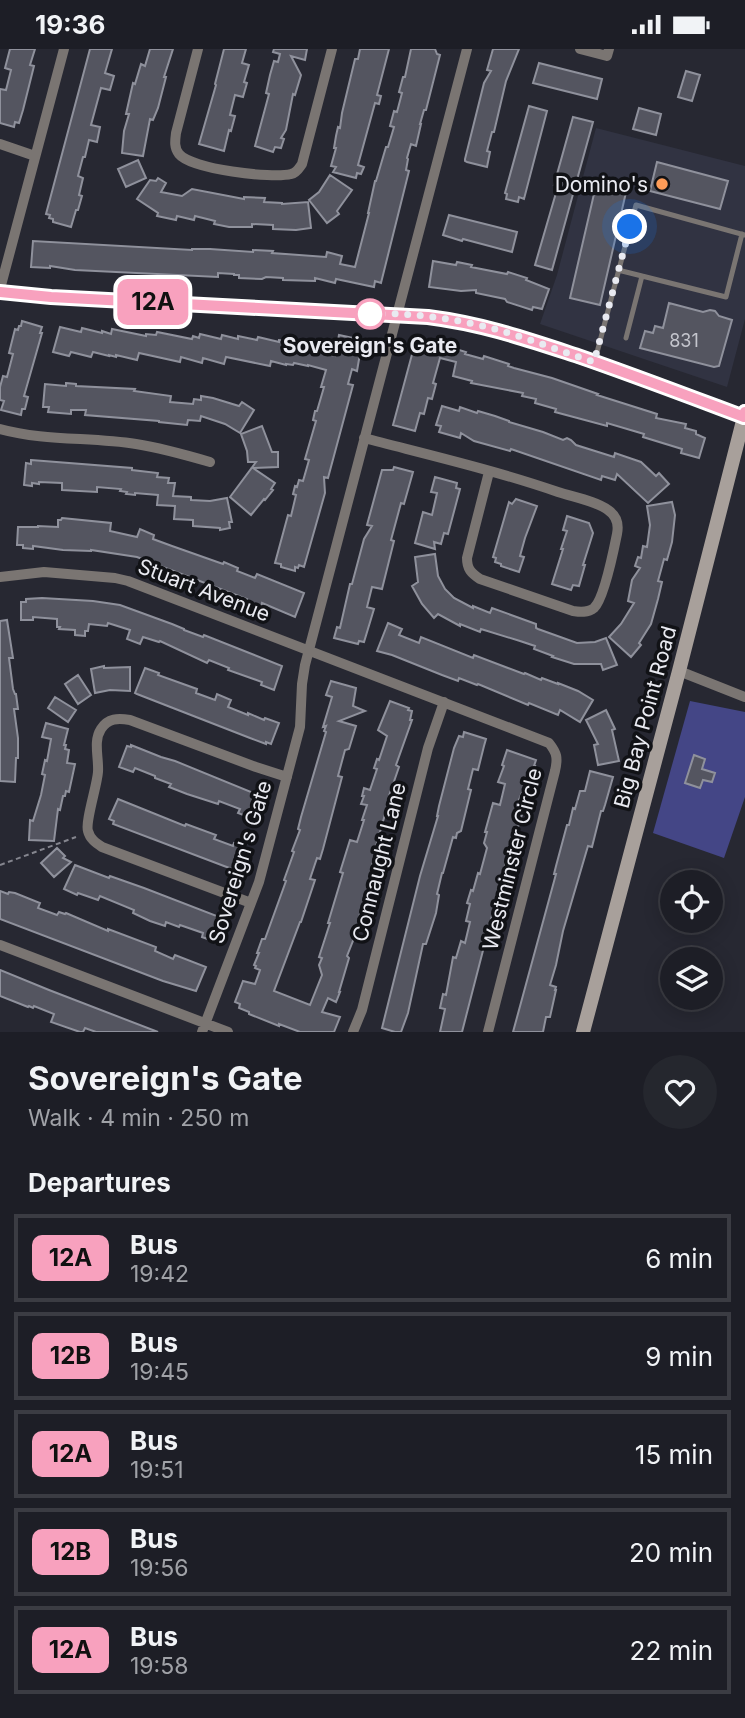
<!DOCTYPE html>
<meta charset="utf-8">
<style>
:root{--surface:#1d1e26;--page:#25272e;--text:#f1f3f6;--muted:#a0a2a7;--line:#3b3c43}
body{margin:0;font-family:Inter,sans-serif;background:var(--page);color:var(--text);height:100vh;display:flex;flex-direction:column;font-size:26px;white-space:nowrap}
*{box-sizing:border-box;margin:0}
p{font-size:23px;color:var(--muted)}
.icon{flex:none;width:38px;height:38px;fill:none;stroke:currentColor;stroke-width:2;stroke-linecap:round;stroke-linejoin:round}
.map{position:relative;height:983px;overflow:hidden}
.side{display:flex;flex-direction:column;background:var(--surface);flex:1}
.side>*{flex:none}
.badge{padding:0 14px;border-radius:10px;font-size:24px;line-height:46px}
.buttons{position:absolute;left:660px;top:821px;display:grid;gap:14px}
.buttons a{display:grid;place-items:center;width:63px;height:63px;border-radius:50%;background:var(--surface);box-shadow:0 4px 18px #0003,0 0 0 2px var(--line);font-size:35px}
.you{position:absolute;width:35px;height:35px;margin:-18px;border:5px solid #fff;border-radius:50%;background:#1a73e8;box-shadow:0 0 0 10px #1a73e833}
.map>.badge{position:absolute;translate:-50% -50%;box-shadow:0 0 0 4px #fff}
h2{padding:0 28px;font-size:26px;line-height:63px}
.round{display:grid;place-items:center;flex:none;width:74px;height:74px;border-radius:37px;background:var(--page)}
.headline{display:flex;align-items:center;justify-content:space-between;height:119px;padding:0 28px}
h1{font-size:33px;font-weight:700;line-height:52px}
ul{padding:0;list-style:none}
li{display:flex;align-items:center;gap:21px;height:88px;margin:0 14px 10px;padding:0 14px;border:4px solid var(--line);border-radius:0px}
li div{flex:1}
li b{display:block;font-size:26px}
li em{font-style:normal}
li .badge{min-width:77px;font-weight:700;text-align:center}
.status{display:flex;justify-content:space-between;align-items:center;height:49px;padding:0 35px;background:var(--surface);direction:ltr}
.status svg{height:19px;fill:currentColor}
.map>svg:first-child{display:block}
.built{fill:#313342}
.green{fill:#444686}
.building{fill:#545560;stroke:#8f919c;stroke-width:2}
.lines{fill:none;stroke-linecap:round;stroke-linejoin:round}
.path{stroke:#84858e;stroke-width:2;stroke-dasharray:5 3.5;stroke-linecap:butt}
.lane{stroke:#7a7572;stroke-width:5}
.street{stroke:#7a7572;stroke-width:10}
.secondary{stroke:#a8a09b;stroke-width:14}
.primary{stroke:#cbc1bb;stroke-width:16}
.line-casing{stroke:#fff;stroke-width:16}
.line{stroke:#f8a1be;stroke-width:10}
.walk{stroke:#e9eaf1;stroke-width:7;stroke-dasharray:0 12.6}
.poi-dot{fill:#fe9c58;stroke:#111216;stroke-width:2.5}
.stop-dot{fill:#fff;stroke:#f8a1be;stroke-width:3.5}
.labels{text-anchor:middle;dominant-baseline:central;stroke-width:7;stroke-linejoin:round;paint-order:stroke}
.number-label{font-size:18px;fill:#c4c5cd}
.poi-label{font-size:21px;fill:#e9eaf1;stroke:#111216;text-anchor:end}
.stop-label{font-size:21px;font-weight:bold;fill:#e9eaf1;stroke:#111216}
.street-label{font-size:21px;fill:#e9eaf1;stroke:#111216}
</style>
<div class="status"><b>19:36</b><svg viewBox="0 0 49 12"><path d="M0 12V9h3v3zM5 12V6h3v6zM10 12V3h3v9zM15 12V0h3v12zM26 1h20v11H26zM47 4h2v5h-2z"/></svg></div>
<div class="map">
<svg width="745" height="983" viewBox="0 0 745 983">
<rect width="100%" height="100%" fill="#272832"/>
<path class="built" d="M596 79 745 117V270L727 338 540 275 557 226Z"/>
<path class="green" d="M690 652 745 663V748L724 809 653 784Z"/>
<path class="building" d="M10 0H35L30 16 34 17 23 61 19 74 15 73 14 78 0 74V40L6 41 11 21 5 19Z
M90 0H112L105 24 114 27 110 41 101 39 91 76 100 78 97 93 89 91 85 108H83L78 127 83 129 79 146 82 147 78 161H76L71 178 53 173V170L49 169 50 166 46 165Z
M150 0H173L164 28H166L158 59 153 71 150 70 143 107 122 104 124 82 129 65H126L133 34 135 35 141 15 145 17Z
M224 0H246L242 14 249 16 244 33 247 34 243 48 235 46 230 66 235 67 231 82 229 81 224 102 199 95 216 36 215 35Z
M274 0H307L305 11 291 7 301 26 295 46 293 45 286 81 281 89 284 90 281 99 275 98 273 103 255 97 269 45 266 44 270 26 274 12 278 13 280 5 273 3Z
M360 0H389L377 46 381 47 379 55 375 54 358 116 364 118 361 125 357 124 356 129 333 123 336 118 331 117 336 99H334L336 87 338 78 340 79 342 64 355 10H358Z
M411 0H435L437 5 440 6 426 61H424L420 75H421L416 97 411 95 407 109 408 110 406 121 409 122 381 234 375 232 374 238 336 230 335 234 315 229V232L283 231V229L266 228 262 230 239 229V226H234V225L218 224V228L75 221 50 217V219L31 218 33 192 192 201V200H210L253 203V201L273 202 272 204 326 208 327 203 342 207 340 215 355 218 369 164H368L375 132H376L386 98H388L394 78 390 77 394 62 397 63 402 44 399 43 403 28H405Z
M493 0H519L506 32 494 83H492L487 102 490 103 487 118 467 113 465 112V110L484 34 491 22 487 21Z
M539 14 602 30 597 50 533 34Z
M686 22 700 26 692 52 678 48Z
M529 57 547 62 524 150 519 148 518 153 506 150 507 145 505 144Z
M639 59 661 65 656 86 633 80Z
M573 68 593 73 552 221 535 216 558 137 554 136Z
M138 111 146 129 126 138 118 120Z
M657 113 728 132 720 160 650 142Z
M330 126 352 141 337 162 339 165 327 174 309 151 319 143Z
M158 129 166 134 161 143 182 147 192 140 244 150V148L265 149 264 153 282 154V155L308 153 311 179 296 181 273 180V176L252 175V178H229L214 175 215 172 195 167 194 171 177 167 176 171 157 167 158 164 137 150 150 131 156 132Z
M597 132 627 139 600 256 570 249Z
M449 166 517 183 512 203 463 190 462 192 443 186Z
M433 212 456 216 457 213 472 216 471 218 507 225 508 223 527 229 526 231 549 240 542 260 533 258 532 261 507 253 505 250 476 244V241L461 242 429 238Z
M669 254 703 263 710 261 715 262 719 267 732 271 719 317 714 318 640 299 645 282 653 284 655 277 663 279Z
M22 272 42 278 40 284H42L24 347 28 348 25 360H22L21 366 1 361 4 352 0 351V338L3 327 7 328 13 305 9 304 15 280 18 281 19 277H21Z
M60 278 81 283 82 279 102 284V282L111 285 112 280 146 287V285L156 286 157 283 192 290 193 287 199 289 200 285 221 290 222 286 238 290V287L257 291 258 288 279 293V291L289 292V290L320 297 319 302 335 307 339 286 358 290V292L362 293 357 322 352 320 348 335 353 336 328 429 324 428 325 444 304 518 299 516 298 519 295 518V522L281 518V515L275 514 288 466 291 467 296 446 293 445 295 437 297 438 299 431 303 432 309 411 305 410 316 372 313 371 315 362H317L324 338H321L326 321 308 316V317L294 314 293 316 286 315V316L271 312 270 317 226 308 224 315 203 309 202 314 181 308 180 313 139 304 137 311 116 306V308L109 306V307L93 303 91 308 71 303 69 307 53 303Z
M421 290 441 295 440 301 455 305 456 300 466 303 465 305 483 310 484 307 509 315 508 317 514 319 552 329 598 345 597 346 657 365 656 369 686 375 685 379 696 382V385L705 389 699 409 681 404 682 400 643 388 644 385 607 374V377L555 363 556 360 535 354 536 350 522 347 523 344 471 334 472 332 453 327 456 313 440 309 433 334 436 335 432 350 428 349 424 365 420 364 415 382 393 376 414 298 417 299Z
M66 334 76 335V337L135 340 134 342 171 347 170 353 193 355 194 350 201 351V347L213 349 239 357 242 353 254 361 240 384 225 375 201 367 200 372 188 371 187 376 159 373V372L85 366 86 361H71V365L48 363 49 358H43L45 335 66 337Z
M442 357 459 362 460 358 477 364 478 362 495 367 509 372V373L543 383 563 391 567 389 571 391 576 396 614 408 615 404 641 413 656 427 659 424 669 435 648 454 617 425 615 431 602 427 601 431 511 400 510 402 474 392 461 384 460 389 439 383 441 377 436 376Z
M262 377 272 403H278V418L253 419 275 434 271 440 273 441 265 451 264 450 251 466 230 448 256 413H248L247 402 241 385Z
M31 411 132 419V421L158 424 157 428 169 429 168 434H175L173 447 191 448V451L210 452 227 449 232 473H229L230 479 220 481V479L193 477V471L174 470 175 457 157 456 158 446 135 444V446L126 445 127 443 120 442 121 440 97 438V443L62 441V434L39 433V435L32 434V437L24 436 26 414 31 415Z
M394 418 413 423 404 455 401 454 391 491 394 492 382 540 372 538 367 558 374 560 364 593 359 592 358 595 334 589 337 578 340 579 350 535H352L364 490 372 477 367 476 382 421H393Z
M435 428 457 434 456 439 460 440 448 485 444 484 441 495 434 493 435 500 415 494 423 463 432 466 437 444 431 443Z
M516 450 537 457 525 489 520 507 524 508 519 523 501 517V515L495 513 496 509 493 508 509 453 512 455Z
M672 453 675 466 672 493 667 511 664 510 658 532 662 533 658 550 651 575 639 594 641 596 631 608 609 588 621 575 634 554 628 552 632 531 640 519 635 517 638 508 641 509 643 497 647 498 650 476 647 457Z
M567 467 589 474 593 484 583 516H585L579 537 573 536 571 541 552 535 563 500H561L567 482 563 481Z
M62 469 111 474 110 482 137 488 140 480 154 486 153 490 172 497 223 515 224 513 238 519 237 522 255 529 257 525 304 544 295 568 262 554 261 559 246 553 247 550 137 508 91 501V502L63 501 33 497V500L23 499V496H17L18 478H38V477L58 478V471H61Z
M435 505 438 527 445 540 454 549 473 559V557L490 564 492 559 536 575V579L538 580 577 594 595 593 606 589 617 616 603 621 601 615H574L552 608 553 607 534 600 535 597 520 592 481 580 480 583 460 575V577L438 565 434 569 422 555 412 537 418 533 415 508Z
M42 549 93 552 120 556 172 575 184 580V581L203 588 204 586 282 617 274 641 261 636 262 633 228 621 229 619 209 611 207 614 160 592 159 593 143 588 140 595 127 590 130 581 108 574 107 577 89 575 88 582H85V587L75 586V581L59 580 60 578H57V570L33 568V571H21V553H26V550Z
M7 571 13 609H9L13 640 15 645H16L18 660H14L18 689V709H16L15 733 0 732V572Z
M388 574 402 580 399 586 419 594 421 588 473 609 474 606 508 619 524 625 525 624 541 631 542 629 558 635V634L578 642 593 651 580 673 560 661 558 666 529 654 528 656 478 635 477 636 459 629 458 632 442 626 392 606 377 602Z
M104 617V619L130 618V642L110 641 95 644 91 620Z
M145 619 159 624 158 626 197 640 196 644 215 651 217 645 231 651 228 658 248 666V664L264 671 265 669 279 674 271 695 266 693V695L250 689 137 645 135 644Z
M78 626 91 646 78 655 65 635Z
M331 632 356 639 353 657 365 662 339 672 356 677 349 700 345 701 338 727 342 728 323 800 320 810 317 809 310 830 315 831 301 873H300L274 942 310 956 322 926 319 916 322 909 319 908 330 874H328L343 824 340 823 350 791 357 793 364 771H362L367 756 361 755 364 747H362L364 739 370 741 377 720 374 719 377 710 379 711 387 687 378 681 390 652 409 659 408 661 412 662 410 671H412L396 716 399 718 389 747 393 749 389 763 386 762 374 804H376L372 816 374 817 359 868 362 869 347 907 349 909 339 943H340L336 953 328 949 322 963 340 968 334 983H300L279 975V977L249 965V963L239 959 240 955 235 953 243 932 255 935 260 921 255 919 256 917 254 916 259 904H257L262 890H265L286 832 284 831 294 803 292 802 300 781 298 780 301 768 326 683 324 682 326 677 323 678 332 648 326 646Z
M55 648 76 661 68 673 48 659Z
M606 661 615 680 612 681 619 712 598 716 594 696 598 695 586 671Z
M46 674 68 680 64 696H66L65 700 69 701 67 714 75 715 69 743 66 742 65 747H63L60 761 58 760 54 792 29 791 30 771 33 772 41 746 45 726 42 725 45 711 47 712 51 690 42 688Z
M464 683 486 690 484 697 478 721 473 720 468 740 471 741 461 782 457 784 456 789 453 788 443 824H442L437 845 439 846 436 864 426 895H423L408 964 401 983H395L382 979 420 827 438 767H437L439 757 454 699 459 687 463 688Z
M131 696 161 708 175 712 256 745 255 746 260 748 251 769 238 764 240 760 219 752 218 755 187 745 169 738 171 735 155 729V727L135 719 133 723 119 718 127 697 131 698Z
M507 701 536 711 534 717H535L532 726 530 725 526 737 525 736 519 751 522 752 520 761 523 762 519 776 513 785 462 983H440L445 960 440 959 443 945 446 946 453 908 456 909 461 892 465 894 470 873 466 872 470 855 467 854 471 841 473 842 478 824 480 825 487 799 484 794 487 783H485L493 754 500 756 505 735 498 733 504 717 502 716Z
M694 706 705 710 702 720 715 724 712 733 703 731 700 739 685 734Z
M590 722 613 728 605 756 603 762H601L592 798 588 797 563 882 556 916 550 936 556 938 555 941H556L550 968H546L543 983H513L556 825H554L556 817 567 776H569L573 759 575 760 580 742H585Z
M118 750 185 777 186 775 216 786 214 790 233 797 234 794 249 800 241 821 236 819 235 821 224 817 113 775 114 772 109 770Z
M57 799 65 807 63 809 71 813 54 828 41 814Z
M75 816 109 829 110 827 144 839 222 869 221 873 223 874 216 893 202 888 203 884 180 876 179 878 166 873 165 877 150 872 133 864 134 861 100 847 98 851 78 844 77 846 64 840Z
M0 842 8 845 9 843 15 844 40 854 38 859 57 866 59 863 65 865 66 864 108 882V880L156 898 155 902 173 910 175 906 206 918 196 942 163 932 0 870Z
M0 921 49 941 158 983H96L85 979 83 983H80L51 973 54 965 34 957 33 959 29 957 28 958 0 947Z"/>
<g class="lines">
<path class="path" d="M0 816 76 788"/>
<path class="lane" d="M618 221 726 248 742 185
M626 289 642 227
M595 311 636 156 745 186"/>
<path class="street" d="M198 0 176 84C175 92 174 99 179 105 191 120 272 130 291 125 297 124 299 119 302 115L332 0
M580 0 607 7 609 0
M0 95 35 107
M0 240 64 0
M0 380C44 392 91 388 136 395 161 399 186 406 210 413
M364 389C429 406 494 421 558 443 573 448 596 452 608 461 617 467 619 475 617 485 614 500 604 550 594 559 588 564 580 563 573 562L480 530C471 524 467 520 467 509L489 423
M0 528 44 523 115 529 128 532 549 694C557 704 558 709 555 722L488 983
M679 622 745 648
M251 854 102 798C96 794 90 790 88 782 85 773 97 737 98 723 99 709 93 692 101 680 108 669 118 669 130 671L256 718 287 728
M0 896 228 983
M202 983 259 833 300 678 302 635 305 616 467 0
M353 983 362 961 428 699 444 653"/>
<path class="secondary" d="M0 243 51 248 428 268C482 275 526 290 577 307 633 326 688 347 744 368L679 622 583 983"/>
<path class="primary" d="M744 368 745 363"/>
</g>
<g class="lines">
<defs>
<path id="line" d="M0 243 51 248 428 268C483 275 526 290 578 307 633 326 688 347 744 368L745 363"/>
</defs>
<use href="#line" class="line-casing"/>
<use href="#line" class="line"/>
<path class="walk" d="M370 265C411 263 460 270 502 282 533 291 563 303 594 313L630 178"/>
</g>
<circle class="poi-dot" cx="662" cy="135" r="7"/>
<circle class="stop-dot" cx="370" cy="265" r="14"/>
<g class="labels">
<g class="number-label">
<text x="684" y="291">831</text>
</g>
<g class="poi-label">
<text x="648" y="135">Domino's</text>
</g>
<g class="stop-label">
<text x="370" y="296">Sovereign's Gate</text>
</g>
<g class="street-label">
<text transform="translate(204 541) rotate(21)">Stuart Avenue</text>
<text transform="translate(645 668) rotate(-75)">Big Bay Point Road</text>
<text transform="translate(512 810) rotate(-76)">Westminster Circle</text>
<text transform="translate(240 813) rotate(-73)">Sovereign's Gate</text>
<text transform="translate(379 813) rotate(-76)">Connaught Lane</text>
</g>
</g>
</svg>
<div class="buttons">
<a><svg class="icon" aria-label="locate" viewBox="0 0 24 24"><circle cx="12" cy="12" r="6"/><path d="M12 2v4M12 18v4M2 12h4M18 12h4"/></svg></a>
<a><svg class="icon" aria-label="layers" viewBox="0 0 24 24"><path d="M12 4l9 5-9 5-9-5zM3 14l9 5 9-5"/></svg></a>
</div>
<div class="you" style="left:630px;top:178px"></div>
<b class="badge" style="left:153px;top:253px;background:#f8a1be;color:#111">12A</b>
</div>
<section class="side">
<div class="headline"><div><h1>Sovereign's Gate</h1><p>Walk · 4 min · 250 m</p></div><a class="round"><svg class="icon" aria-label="heart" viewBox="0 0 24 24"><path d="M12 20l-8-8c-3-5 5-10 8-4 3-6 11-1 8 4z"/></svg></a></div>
<h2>Departures</h2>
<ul>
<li><span class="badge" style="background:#f8a1be;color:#111">12A</span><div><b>Bus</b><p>19:42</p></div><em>6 min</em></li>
<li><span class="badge" style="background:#f8a1be;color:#111">12B</span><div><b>Bus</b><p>19:45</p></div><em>9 min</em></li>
<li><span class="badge" style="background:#f8a1be;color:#111">12A</span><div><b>Bus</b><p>19:51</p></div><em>15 min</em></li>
<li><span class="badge" style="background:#f8a1be;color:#111">12B</span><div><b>Bus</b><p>19:56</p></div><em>20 min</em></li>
<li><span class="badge" style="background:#f8a1be;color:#111">12A</span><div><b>Bus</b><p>19:58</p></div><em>22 min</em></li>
</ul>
</section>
